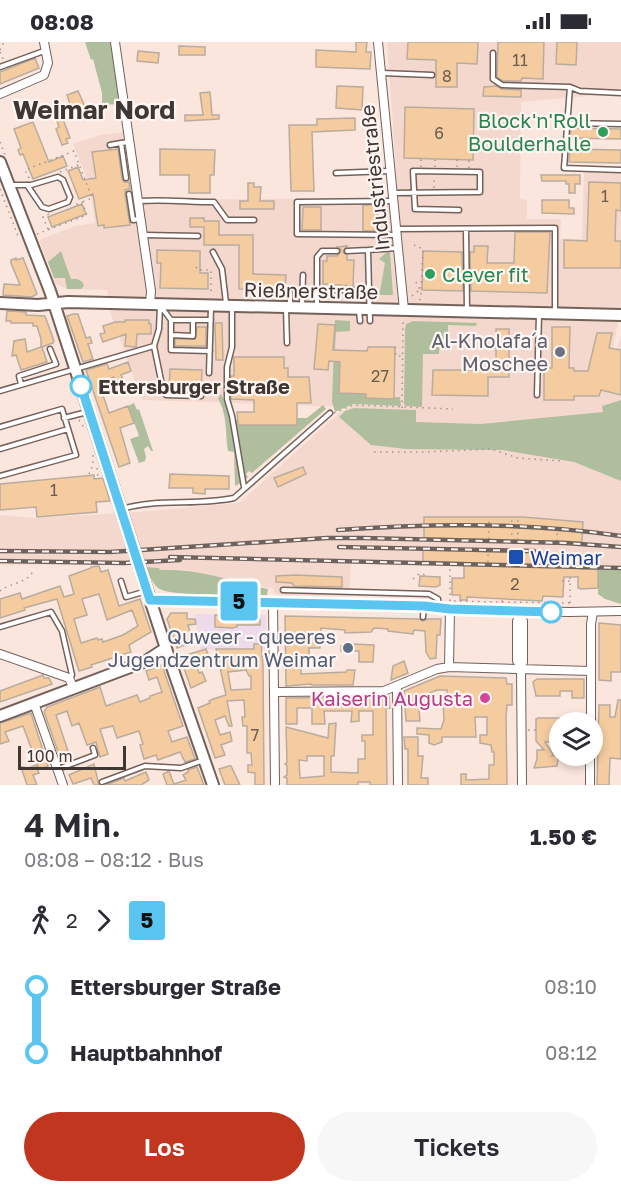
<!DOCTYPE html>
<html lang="de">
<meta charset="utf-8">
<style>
:root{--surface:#fff;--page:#f7f7f7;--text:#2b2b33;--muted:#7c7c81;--accent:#c1361e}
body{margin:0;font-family:"Golos Text",sans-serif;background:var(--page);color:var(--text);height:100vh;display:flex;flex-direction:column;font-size:22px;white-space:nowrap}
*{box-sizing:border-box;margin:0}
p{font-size:20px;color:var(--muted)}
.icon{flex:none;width:33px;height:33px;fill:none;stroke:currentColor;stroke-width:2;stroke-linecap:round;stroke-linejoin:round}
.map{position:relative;height:743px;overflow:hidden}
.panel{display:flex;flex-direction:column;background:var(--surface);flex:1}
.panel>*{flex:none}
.badge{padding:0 12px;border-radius:4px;font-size:21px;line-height:39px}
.tools{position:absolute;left:549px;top:670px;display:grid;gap:12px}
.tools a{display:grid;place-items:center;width:54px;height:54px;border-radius:50%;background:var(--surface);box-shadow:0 3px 9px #0003;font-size:30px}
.scale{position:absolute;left:18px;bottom:15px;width:108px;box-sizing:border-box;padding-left:6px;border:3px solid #3f3733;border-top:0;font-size:16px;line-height:21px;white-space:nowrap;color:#3f3733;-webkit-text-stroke:4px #fff6f3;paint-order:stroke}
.map>.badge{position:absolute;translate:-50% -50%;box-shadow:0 0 0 3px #fff}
.legs{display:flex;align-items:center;gap:9px;height:66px;padding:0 24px;font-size:20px}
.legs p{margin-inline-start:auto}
.head{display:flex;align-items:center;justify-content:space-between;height:102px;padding:0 24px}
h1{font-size:33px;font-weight:600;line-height:45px}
.action{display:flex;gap:12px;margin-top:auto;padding:12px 24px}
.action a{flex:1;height:69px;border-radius:36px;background:var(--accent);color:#fff;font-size:24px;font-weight:600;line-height:69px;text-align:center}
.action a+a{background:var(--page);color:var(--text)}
ul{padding:0 24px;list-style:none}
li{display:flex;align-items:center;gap:21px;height:66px;font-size:22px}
li i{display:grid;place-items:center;width:9px;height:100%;margin:0 8px;background:currentColor}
li i::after{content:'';width:15px;height:15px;margin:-8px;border:4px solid;border-radius:50%;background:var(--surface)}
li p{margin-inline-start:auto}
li:first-child i{background:linear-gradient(#0000 50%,currentColor 0)}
li:last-child i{background:linear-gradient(currentColor 50%,#0000 0)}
.status{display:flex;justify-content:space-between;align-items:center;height:42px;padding:0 30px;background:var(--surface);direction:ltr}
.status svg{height:16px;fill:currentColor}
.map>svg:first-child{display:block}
.built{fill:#f5d8cd}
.education{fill:#eddaeb}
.green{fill:#afbf9e}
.building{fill:#f4cca0;stroke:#b9ac9d;stroke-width:1.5;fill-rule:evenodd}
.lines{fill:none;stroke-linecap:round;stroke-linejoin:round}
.lane-casing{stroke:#73615a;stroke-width:7}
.street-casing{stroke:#73615a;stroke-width:10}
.secondary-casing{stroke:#73615a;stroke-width:14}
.path{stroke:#a3948e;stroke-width:1.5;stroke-dasharray:1.5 4.5;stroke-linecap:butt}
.lane{stroke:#fff;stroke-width:4}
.street{stroke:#fff;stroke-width:8}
.secondary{stroke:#fff;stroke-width:10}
.rail-casing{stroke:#6e625d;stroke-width:4.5}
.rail{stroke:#fff6f3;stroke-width:2;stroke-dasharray:7;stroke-linecap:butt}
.path-bridge{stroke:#a3948e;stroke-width:1.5;stroke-dasharray:1.5 4.5;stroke-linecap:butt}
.line-1-casing{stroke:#fff;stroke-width:14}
.line-1{stroke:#5bc5f2;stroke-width:9}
.leisure-dot{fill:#2e9e5b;stroke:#fff6f3;stroke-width:2}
.worship-dot{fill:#6b7280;stroke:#fff6f3;stroke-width:2}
.stop-1-dot{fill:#fff;stroke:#5bc5f2;stroke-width:3}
.transit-dot{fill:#1a4fb4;stroke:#fff6f3;stroke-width:2}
.service-dot{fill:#5c6f8a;stroke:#fff6f3;stroke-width:2}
.hotel-dot{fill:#d1479c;stroke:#fff6f3;stroke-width:2}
.labels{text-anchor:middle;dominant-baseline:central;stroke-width:4.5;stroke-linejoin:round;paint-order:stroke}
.number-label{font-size:16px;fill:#6c5c4e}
.leisure-label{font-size:20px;fill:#27864d;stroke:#fff6f3;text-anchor:end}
.street-label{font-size:20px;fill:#3f3733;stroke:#fff6f3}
.worship-label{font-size:20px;fill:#5b616d;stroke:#fff6f3;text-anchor:end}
.stop-label{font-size:20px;font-weight:bold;fill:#3f3733;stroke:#fff6f3;text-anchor:start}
.transit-label{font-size:20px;fill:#164399;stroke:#fff6f3;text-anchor:start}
.service-label{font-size:20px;fill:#4e5e75;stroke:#fff6f3;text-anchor:end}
.hotel-label{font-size:20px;fill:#b23c85;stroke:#fff6f3;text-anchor:end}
.district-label{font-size:26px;font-weight:bold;fill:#3f3733;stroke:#fff6f3}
</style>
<div class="status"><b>08:08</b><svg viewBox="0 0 49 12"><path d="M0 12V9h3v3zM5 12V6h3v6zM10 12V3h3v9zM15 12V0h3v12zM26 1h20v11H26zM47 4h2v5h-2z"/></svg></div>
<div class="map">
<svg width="621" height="743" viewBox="0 0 621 743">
<rect width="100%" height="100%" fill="#fbe6de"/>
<path class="built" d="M387 0H621V51L521 60 520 157 527 158V177H561L560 197H582L584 130 621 131V265L604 352 621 293V528L351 522 349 554 280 553 274 551V547L192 529 169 527 159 528V526L146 525V522L0 523V473L35 476 138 470 239 461 340 370 351 365 142 358 111 273 107 248 67 247 56 242 39 198 75 184 95 181 90 144 73 102 100 93 124 90 135 158 398 156Z"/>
<path class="education" d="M195 572 266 573V607H200Z"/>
<path class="green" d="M85 0H111L121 62 102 63V51L93 17 91 18Z
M61 209 71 237C78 237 82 237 84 244L81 247H67L65 236H54L48 220Z
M387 210H390L393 253H373L374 249H380L385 221 379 217Z
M335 278 350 279V289L336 290 335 307 340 308 339 351 366 352V356L400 355 401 364 353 362 335 370 332 360Z
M413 279 477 281 476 284 448 283V297L440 298 439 312H423L422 365 406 364 404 362 405 287 406 282Z
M221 352 228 368 241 441 235 444 234 410 228 409C225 389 228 376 218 356Z
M621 358V439L574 420 502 408 406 407 371 403 339 375 345 369 354 366 416 368V380L481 382 603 370 602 364Z
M134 361 137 368 139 367 153 409H151L148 404 144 407 146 415 145 419 139 421 130 397 139 394 128 364Z
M323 363 326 367 252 431 249 429 246 432 248 435 245 438 235 378H237V383H297V376H307Z
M146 525 159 526 160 528C196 526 232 539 268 547L267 553C249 553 168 555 158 546 152 541 149 532 146 525Z
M598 527 621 528V562L605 557 598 552Z"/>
<path class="building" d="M356 0H367L366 10H371L370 27 316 25V8L356 10Z
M408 0H478L477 22 457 21V45H436V18L407 17Z
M498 0H544L543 37 522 36 521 39H503L497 35Z
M557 0H577L576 23 556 22Z
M179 4 205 5V13H179Z
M138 9 159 11 158 21 137 19Z
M35 16 39 26 0 42V30Z
M337 44 363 45 362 68 336 66Z
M497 44 502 47 521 48V55L483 54 484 45Z
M78 49 87 69 74 74 67 53Z
M210 50 212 73H219V77L185 79V73H203L200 51Z
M405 65 474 67 473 118 404 116Z
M355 76V88L312 90 314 149H291L289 83H317V77Z
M63 77 70 96 66 97 68 101 62 103 56 87 59 85 57 79Z
M33 80 49 120 63 114 67 124 33 137 23 112 20 113 18 108 21 106 14 87Z
M571 86 621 87V97L570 96Z
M118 107 122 137 124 140H129L130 147 125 148V153L130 183 104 186V183L98 184 93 152 79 157 68 129 78 125 83 138 96 136 92 110Z
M160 107 215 108 214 133H210V151H189V133H160Z
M570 107 621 108V121L569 120Z
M541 133H580V142H575V151H569V142H566V139H542Z
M589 140 621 141V169L616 168 615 199H621V226H564V198L587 199Z
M248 141H254V145H261L260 159H274V167H240V159H248Z
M542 158H569V166H574V172L542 171Z
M82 162 86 172 52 185 48 175Z
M363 163H378L377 189H363Z
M303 165H321V188H302Z
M190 176H204V179H219V193H253V232L286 233 285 248 239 247V203H204V185H190Z
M515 190H550L547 251 471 249 470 210H474V204H488L487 221H514Z
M347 204 343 210 347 213V218H354L353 244 323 242V219H327V214H337L341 208 337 205Z
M157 208 200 209V231H208V247L160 246 161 221H157Z
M423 209 462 210 463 249 422 248Z
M16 216V218L23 216 37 252 32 255 3 253 4 242 20 243 11 221V218Z
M7 269 26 270V273L45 274 54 299 53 301 42 305 47 320 21 328 16 313 12 314 14 299 25 297 27 310 41 305V297L37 284H33V281H11V279H6Z
M73 272H78L86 296 90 295 92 301 88 302 93 317 83 320 67 274Z
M125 278H149V282H151V292H137L136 305 125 304 126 292 103 300 100 292 105 291 103 284 115 280H125Z
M215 281H222L223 318H216Z
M318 282 335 283 333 308 367 309 368 305H395L394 357 366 356V352L339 351 340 320 329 319 328 328 314 327Z
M197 285H206V304H175V297H195Z
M552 285H570L569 326H574V329H588L597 291H612L609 306 621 308V353L601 348 599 354H574V358H544V326H552Z
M496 287H509V335H488V354L432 353 433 328H496Z
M234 315H284V326H288V335H309L311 361H297V383H238L237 370H254V358L231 357V334H234Z
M128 320 131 329 121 333 123 337 115 339 114 335 99 341 109 371 128 364 134 381 120 386 130 421 119 425 86 328 107 322 109 327Z
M170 327 202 328 201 350 169 348Z
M303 425 306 432 278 445 274 436Z
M170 432 229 434V447H205V452L193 451V446H169Z
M94 433V437L103 436 110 459 96 460 97 470 37 475 36 465 0 468V442Z
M424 475H523L583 480 582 500 424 496Z
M423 508 582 512V527H598V546L581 547 578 546V535H564L563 555 543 554 542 559 467 555V558H460V553H452V536H464V521L423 519Z
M99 524 101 530 108 528 119 564 140 557 151 590 129 603 131 610 91 623 92 625 79 629 57 557 24 566 25 568 0 576V557L20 551 22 557 60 544 64 555 74 552 69 534 91 526V525ZM99 552 107 578 132 568 138 584 123 593 103 600 102 597 98 598 97 596 81 601 74 577 87 573 82 557Z
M295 533 342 535V545L294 544 292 541 276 540V534Z
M420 534 440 535V543L436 545 419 544Z
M171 571H187V577H195L196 582 188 583 193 600 177 606 167 577Z
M215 573H260V583H237V585L232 586 215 585Z
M285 574 418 577 423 579 427 577H441L440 593H437L436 616 430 617 426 610 425 589 414 588 413 592 388 589V587L374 586 371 590 345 591V588L321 586 320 606H309V619H301V632L346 630 347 628H355L353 643H312L311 642 286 644Z
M599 581 621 583V630H611V639L599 638Z
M254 602H261L263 623 264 743H255V731L248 730V723H252L251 711H247V684H243L242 675H245L244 658 227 659 232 684H229L225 674 215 678 220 693 230 690 232 699 221 703 225 713 215 716 198 666 210 661 209 659 213 657 226 653 216 607H254ZM246 628 249 634H251V647L231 648 228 630Z
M352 602 374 603 373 620H359V609H341V604L352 603Z
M206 607 208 612 194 617 199 631 202 630 206 639 191 646 180 615Z
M404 619 408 631 391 638 393 624Z
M162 623 183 684 168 689 172 700 187 695 195 717 185 720 180 710 158 718 156 713 144 717 140 703 143 702 139 689 117 696 113 684 100 687 108 712 100 715 96 700 87 703 79 681 72 684 67 669 56 673 71 718 62 721 44 670 47 665 100 645 106 664 137 653 140 660 150 656V654L162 650 157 635 149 638 146 629Z
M43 633 44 636H49L52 642 0 660V649Z
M440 634 506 636 507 642H512V663H507L506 674 507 743H461V732H466V738L489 737V723H494V710H492L491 703 480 701V693H487V675H475L476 695H442V700L434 703 429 701V693L417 692V686L441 687 444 678 443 661H447V648H437L418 656 420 679H406L404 649Z
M537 637H584V656H572V649H560V654H536L533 640Z
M389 655 390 666H386L387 743H370V740H358V743H287V736L284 735 287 733V724L285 722 287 721 286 685 328 696 329 682 336 681 334 714H331V730L358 731V717H365V699H362V693H373V669H359V679L351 680 352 669H324L325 682H312V666H297V682H286V656ZM307 714H324V734L300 736 299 718 307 719Z
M618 658H621V717L610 716 609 743H597L599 663H610V675H615Z
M31 671 48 724 39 727 23 684 5 690 9 699 0 702V681Z
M538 676H560V699L545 700 553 712 552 714 559 712 557 724 534 726 537 717V708H544L536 699V677Z
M404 695H418V714H423L421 736H428V743H408V707H405Z
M94 722 99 743H94L91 736 73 742 69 733Z
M36 723 39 731 33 733 37 743H27L21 725 29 726Z
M229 724H231L240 743H225L219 727Z
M197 725 204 743H167L163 732 169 729 174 742 186 738 183 733 188 730V728Z
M146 730 149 738 141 743H106L124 736 125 739Z"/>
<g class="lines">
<defs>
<path id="lane" d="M493 11V37L502 43 570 45 580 49 621 51
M0 25 44 9
M382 31 432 33
M570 45 564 126 621 128
M567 81 621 82
M110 103 121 101
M336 131 389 129
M126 136 121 101 130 100
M9 143H31L58 135 63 138 70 155 68 160 49 167 42 165 27 143
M392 151 480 150V130L413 129 415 167 459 168
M129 152 133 178 140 177
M139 159C165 157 188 160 214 160L227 178H254
M393 159 297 160V192L396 193
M397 187 555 186V270
M466 187 467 268
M144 193 198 194
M347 209 368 208
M213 210 222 227 226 261
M317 248H369L368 208 397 206
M369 248 370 279
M290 262V251
M302 263 303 233
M162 266 171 278V308L210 309
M232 266V305L227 325V357L232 374 244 445
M317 266V215L322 209H337
M286 267 287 301
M359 268 360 279
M171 278H211
M171 293 193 294V278
M154 304 163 348 166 353 201 354
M209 331 211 265
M21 342 19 334 56 322 50 307
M0 349 154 304 159 287 160 263
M537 353 539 272
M64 376 87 370
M0 385 62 367 76 413 0 434
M0 407 68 387
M122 467C158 456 197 464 234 456L330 371
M121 539 126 555 147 549
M283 548 429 552 438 557 439 565
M423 575 424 564
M0 585 51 570 62 589 72 633 69 636
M58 727 95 713 93 706
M102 740 145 724 181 726 204 718"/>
<path id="street" d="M115 0 151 249 150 263
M378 0 404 268
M0 52 44 33 48 21 44 0
M150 558 424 564 450 567 569 570 621 569
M273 560 275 743
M520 575 523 579V620L521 623
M520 575 517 579V619L521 623
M0 612 69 636 74 647
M449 625 450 567
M521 627 522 743
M397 644 398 743
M275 650 384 649 437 627 449 625 591 629
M34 661 63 743
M591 681V582L593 570
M590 743V714"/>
<path id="secondary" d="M0 120 50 249 172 625 213 743
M0 261 38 263 68 260 621 273
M0 674 146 619 166 606"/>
</defs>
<use href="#lane" class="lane-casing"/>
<use href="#street" class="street-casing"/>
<use href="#secondary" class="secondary-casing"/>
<path class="path" d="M0 8 4 0
M0 10 3 17
M0 100 5 113
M421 125V117
M435 125V117
M457 125V117
M469 126V118
M60 130 78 123
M29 136 25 128 74 109 92 156 82 160
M434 146V136
M0 147 18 194
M48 187 43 175 49 172
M37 192 87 173 82 160 72 164
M414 203 423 207 421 247
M196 225 198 228H211V250
M416 240 421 250 420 260
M412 254 417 250
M395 305 396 314H403
M402 366 403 278
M334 371 353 363 453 367
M79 378 85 387
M374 410H423L491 407 518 416 562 419
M97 426 98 436
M89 432 93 423V412
M511 479H518V482
M489 481V479H492
M511 492H518
M489 497V487
M518 498V488
M557 499V489
M510 516H518
M488 520V511
M518 521V512
M557 522V512
M413 537 419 532 428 533
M562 539H570
M0 549C10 541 28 541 33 529
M450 559V527
M454 559 502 560V558
M502 560 570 561
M570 561V535
M280 597 293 596
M528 688H536"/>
<use href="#lane" class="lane"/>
<use href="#street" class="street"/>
<use href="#secondary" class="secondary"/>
<defs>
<path id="rail" d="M338 488C432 481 528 480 621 494
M339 505 534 509
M0 509 110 510 327 496H363L566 501 621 505
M170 515 621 526
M0 519 124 521 180 518"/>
</defs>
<use href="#rail" class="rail-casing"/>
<use href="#rail" class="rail"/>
<path class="path-bridge" d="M417 250 421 247"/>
</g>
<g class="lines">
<defs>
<path id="line-1" d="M81 344 150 558 424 564 450 567 551 570"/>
</defs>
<use href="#line-1" class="line-1-casing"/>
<use href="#line-1" class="line-1"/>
</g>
<g class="leisure-dot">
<circle cx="603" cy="90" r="6"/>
<circle cx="430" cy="232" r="6"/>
</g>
<circle class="worship-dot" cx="560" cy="310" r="6"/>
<g class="stop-1-dot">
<circle cx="81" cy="344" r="10"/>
<circle cx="551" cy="570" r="10"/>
</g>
<rect class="transit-dot" x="508" y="507" width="16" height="16" rx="3"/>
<circle class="service-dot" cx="348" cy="606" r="6"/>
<circle class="hotel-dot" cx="485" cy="656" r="6"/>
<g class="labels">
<g class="number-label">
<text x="520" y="18">11</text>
<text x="447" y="34">8</text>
<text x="439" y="91">6</text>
<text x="605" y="154">1</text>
<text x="380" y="334">27</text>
<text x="54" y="448">1</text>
<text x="515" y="542">2</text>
<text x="255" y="693">7</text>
</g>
<g class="leisure-label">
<text x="591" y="78">Block'n'Roll<tspan x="591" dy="23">Boulderhalle</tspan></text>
<text x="442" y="232" text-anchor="start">Clever fit</text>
</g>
<g class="street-label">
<text transform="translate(374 136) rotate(-96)">Industriestraße</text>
<text transform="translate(311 248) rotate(1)">Rießnerstraße</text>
</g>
<g class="worship-label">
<text x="548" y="298">Al-Kholafa´a<tspan x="548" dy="23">Moschee</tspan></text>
</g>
<g class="stop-label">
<text x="98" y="344">Ettersburger Straße</text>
</g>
<g class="transit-label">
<text x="530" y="515">Weimar</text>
</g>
<g class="service-label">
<text x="336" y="594">Quweer - queeres<tspan x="336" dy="23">Jugendzentrum Weimar</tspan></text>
</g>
<g class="hotel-label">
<text x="473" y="656">Kaiserin Augusta</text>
</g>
<g class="district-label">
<text x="94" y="67">Weimar Nord</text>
</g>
</g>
</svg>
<div class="tools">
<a><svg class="icon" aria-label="layers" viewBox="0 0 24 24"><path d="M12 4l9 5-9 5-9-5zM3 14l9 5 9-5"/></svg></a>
</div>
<div class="scale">100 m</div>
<b class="badge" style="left:239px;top:559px;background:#5bc5f2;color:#111">5</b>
</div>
<section class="panel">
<div class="head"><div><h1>4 Min.</h1><p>08:08 – 08:12 · Bus</p></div><b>1.50 €</b></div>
<div class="legs"><svg class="icon" aria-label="walk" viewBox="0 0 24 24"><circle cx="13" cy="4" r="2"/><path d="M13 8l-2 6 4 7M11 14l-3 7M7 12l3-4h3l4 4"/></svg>2<svg class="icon" aria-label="forward" viewBox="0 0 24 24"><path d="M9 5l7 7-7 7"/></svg><b class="badge" style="background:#5bc5f2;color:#111">5</b></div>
<ul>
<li><i style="color:#5bc5f2"></i><b>Ettersburger Straße</b><p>08:10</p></li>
<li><i style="color:#5bc5f2"></i><b>Hauptbahnhof</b><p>08:12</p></li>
</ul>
<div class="action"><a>Los</a><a>Tickets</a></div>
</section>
